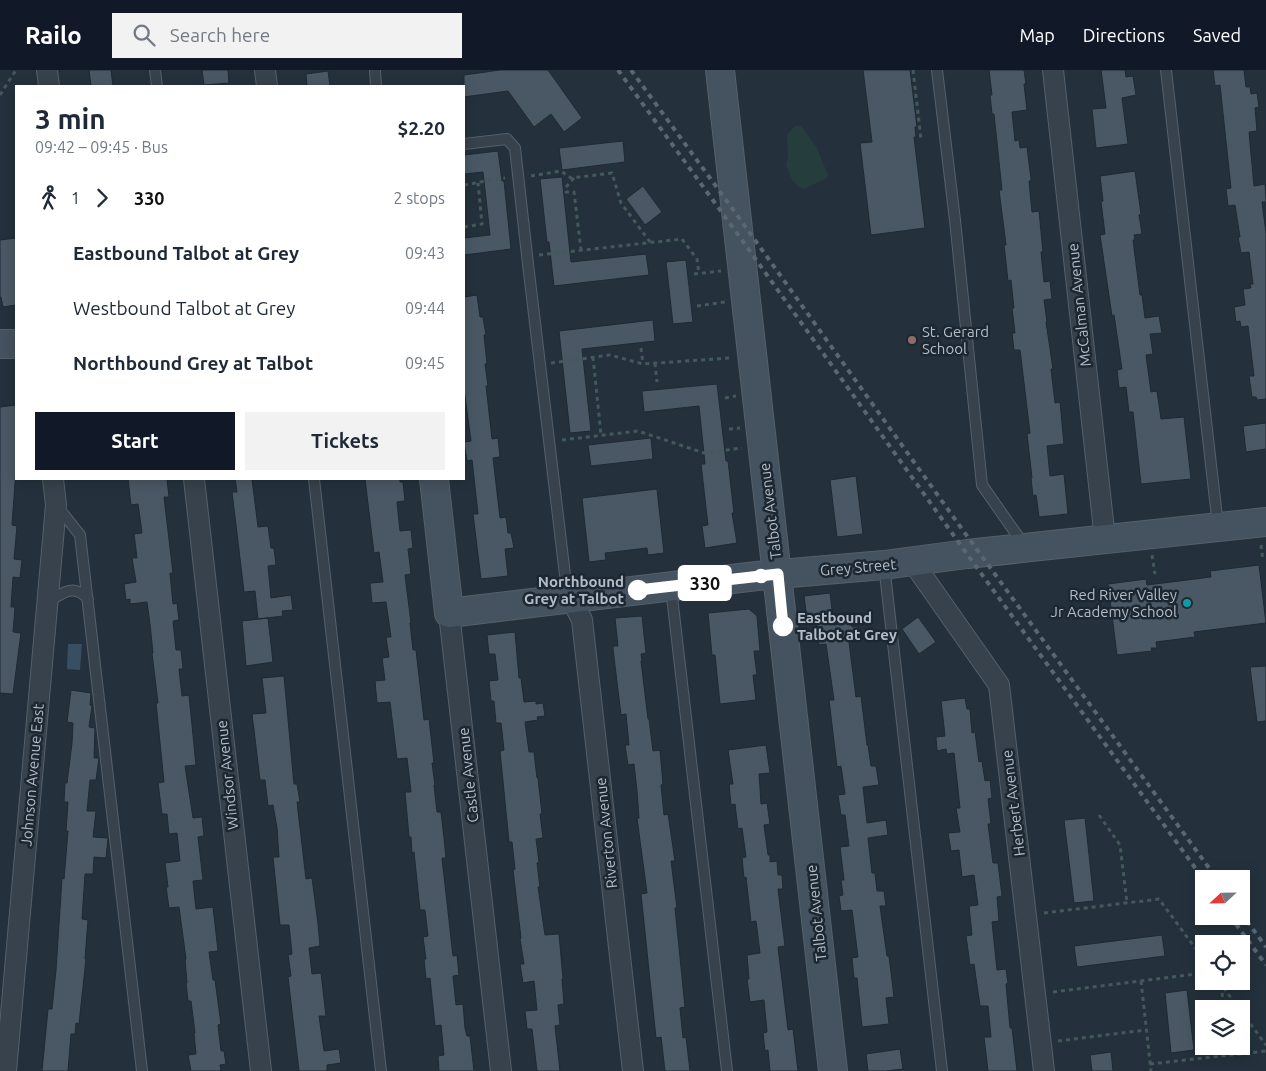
<!DOCTYPE html>
<meta charset="utf-8">
<style>
:root{--surface:#fff;--page:#f2f2f3;--text:#1f2937;--muted:#747a83;--accent:#111827}
body{margin:0;font-family:Ubuntu,sans-serif;background:var(--page);color:var(--text);height:100vh;display:flex;flex-direction:column;font-size:19px;white-space:nowrap}
*{box-sizing:border-box;margin:0}
p{font-size:16px;color:var(--muted)}
.icon{flex:none;width:28px;height:28px;fill:none;stroke:currentColor;stroke-width:2;stroke-linecap:round;stroke-linejoin:round}
.map{position:relative;flex:1;overflow:hidden}
.sheet{position:absolute;left:15px;top:15px;width:450px;height:395px;display:flex;flex-direction:column;background:var(--surface);border-radius:0px;box-shadow:0 2px 12px #0003}
.sheet>*{flex:none}
.badge{padding:0 10px;border-radius:4px;font-size:18px;line-height:32px}
.needle{width:32px;rotate:248deg}
.controls{position:absolute;left:1195px;top:800px;display:grid;gap:10px}
.controls a{display:grid;place-items:center;width:55px;height:55px;border-radius:0px;background:var(--surface);box-shadow:0 2px 12px #0003;font-size:25px}
.map>.badge{position:absolute;translate:-50% -50%;box-shadow:0 0 0 2px #fff}
.legs{display:flex;align-items:center;gap:8px;height:55px;padding:0 20px;font-size:16px}
.legs p{margin-inline-start:auto}
.head{display:flex;align-items:center;justify-content:space-between;height:85px;padding:0 20px}
h1{font-size:28px;font-weight:700;line-height:38px}
.action{display:flex;gap:10px;margin-top:auto;padding:10px 20px}
.action a{flex:1;height:58px;border-radius:0px;background:var(--accent);color:#fff;font-size:20px;font-weight:700;line-height:58px;text-align:center}
.action a+a{background:var(--page);color:var(--text)}
ul{padding:0 20px;list-style:none}
li{display:flex;align-items:center;gap:18px;height:55px;font-size:19px}
li i{display:grid;place-items:center;width:8px;height:100%;margin:0 6px;background:currentColor}
li i::after{content:'';width:12px;height:12px;margin:-6px;border:4px solid;border-radius:50%;background:var(--surface)}
li p{margin-inline-start:auto}
li:first-child i{background:linear-gradient(#0000 50%,currentColor 0)}
li:last-child i{background:linear-gradient(currentColor 50%,#0000 0)}
header{display:flex;align-items:center;gap:30px;box-sizing:border-box;height:70px;padding:0 25px;background:var(--accent);color:#fff}
header strong{font-size:24px}
nav{display:flex;gap:28px;margin-inline-start:auto;font-size:18px}
.search{width:350px;height:45px;background:var(--page);display:flex;align-items:center;gap:12px;box-sizing:border-box;padding:0 18px;border-radius:0px;color:var(--muted);font-size:19px}
.map>svg:first-child{display:block}
.green{fill:#253d3d}
.water{fill:#374e63}
.building{fill:#4a5865;stroke:#1e2933}
.lines{fill:none;stroke-linecap:round;stroke-linejoin:round}
.lane-casing{stroke:#55606a;stroke-width:12}
.street-casing{stroke:#55606a;stroke-width:22}
.secondary-casing{stroke:#55606a;stroke-width:30}
.path{stroke:#43595a;stroke-width:3;stroke-dasharray:4 4;stroke-linecap:butt}
.lane{stroke:#37424c;stroke-width:10}
.street{stroke:#37424c;stroke-width:20}
.secondary{stroke:#45525f;stroke-width:28}
.rail{stroke:#596773;stroke-width:4;stroke-dasharray:5 5;stroke-linecap:butt}
.line-1-casing{stroke:#fff;stroke-width:11}
.line-1{stroke:#fff;stroke-width:8}
.education-dot{fill:#8d6e63;stroke:#1c2731;stroke-width:2}
.stop-1-dot{fill:#fff;stroke:#fff;stroke-width:2.5}
.culture-dot{fill:#0f9aa8;stroke:#1c2731;stroke-width:2}
.labels{text-anchor:middle;dominant-baseline:central;stroke-width:5;stroke-linejoin:round;paint-order:stroke}
.street-label{font-size:15px;fill:#b3bdc8;stroke:#1c2731}
.poi-label{font-size:15px;fill:#b3bdc8;stroke:#1c2731;text-anchor:start}
.stop-label{font-size:15px;font-weight:bold;fill:#b3bdc8;stroke:#1c2731;text-anchor:end}
</style>
<header>
<strong>Railo</strong>
<div class="search"><svg class="icon" aria-label="search" viewBox="0 0 24 24"><circle cx="10" cy="10" r="6"/><path d="M15 15l6 6"/></svg>Search here</div>
<nav><a>Map</a><a>Directions</a><a>Saved</a></nav>
</header>
<div class="map">
<svg width="1266" height="1001" viewBox="0 0 1266 1001">
<rect width="100%" height="100%" fill="#24313c"/>
<path class="green" d="M795 56H801L817 78 828 105 825 109 803 119 793 112 786 95 788 89 787 65Z"/>
<path class="water" d="M68 574H82L80 600 67 599Z"/>
<path class="building" d="M89 0H111L113 16H91Z
M202 0H228L229 13 204 15Z
M500 0H548L582 48 564 62 551 44 534 57 508 21 464 27V5Z
M863 0H910L917 57H915L916 67H914L925 158 871 165 860 73 872 72Z
M989 0H1024L1026 14H1024L1027 40 1012 42 1015 71 1019 70 1020 78 1027 77 1031 109V111H1029L1032 142 1039 141 1043 182H1041L1044 212 1050 211 1052 229 1044 230 1047 252H1046L1053 299H1051L1055 333 1060 332 1064 374 1047 376 1050 406 1064 404 1068 444 1039 447 1036 425 1033 426 1031 408H1032L1027 364 1030 363 1020 280H1014L1012 263H1015L1012 238H1014L1011 210 1008 211 1004 175H1006L999 120H1002L994 44H992L990 25H992Z
M1101 0H1125L1126 7 1133 6 1136 25 1122 28 1128 74 1096 78 1092 39 1106 38Z
M1213 0H1244L1246 17H1250L1251 24 1257 23 1259 37 1255 38 1257 61 1249 62 1254 116 1265 114 1266 129V132H1262L1266 163V329L1257 330 1256 327H1252L1249 306H1254L1248 256 1241 257 1240 251 1236 252 1234 237 1245 235 1243 219 1251 218 1250 214H1253L1249 182 1241 183 1238 167H1240L1235 135 1228 136 1226 119 1231 118 1220 15 1215 16Z
M328 1 330 16H307L306 4Z
M623 71 625 92 562 100 559 78Z
M498 81 502 111H504L511 179 464 185V168L490 165 483 102 464 104V85Z
M1135 101 1141 144 1139 145 1142 164 1134 165 1135 170H1133L1140 225H1142L1145 248 1159 246 1162 263 1150 264 1153 284 1146 285 1151 322 1157 321 1161 349 1184 347 1191 409 1141 414 1133 342H1129L1126 317 1119 318 1117 300 1122 299 1114 245 1112 246 1100 165 1105 164 1101 132 1103 131 1100 106Z
M562 107 571 192 646 184 649 205 554 216 549 172H547L540 109Z
M643 116 662 142 645 155 626 129Z
M16 168V235L3 237 1 227H0V170Z
M686 190 693 252 673 254 666 192Z
M477 225 480 247H483L486 265H484L487 294H485L488 316H486L492 369 498 368 500 387 493 388 500 448 506 447 508 463H511L514 478 505 479 508 506 481 509 473 444H478L472 390 467 391 464 372 471 371 464 319V227Z
M653 250 655 271 582 279 591 361 570 363 559 261Z
M717 314 726 391H728L734 443H732L737 473 705 478 702 456 708 455 701 394H705L699 336 644 342 642 321Z
M16 335V399L12 455 17 456 14 489 22 490 20 508 13 507 11 537H15L13 562 21 563 13 624 0 623V337Z
M1266 353V379L1246 382 1243 356Z
M651 368 653 389 591 396 588 375Z
M856 406 863 464 837 467 830 410Z
M128 409H167L169 427H164L173 503H170L173 534 177 533 179 550 173 551 176 580H181L183 599H179L182 626 189 625 196 695 185 696 193 748 202 747 204 766 198 767 203 810 193 811 196 839 213 837 218 881 209 882 213 910H215L221 954 218 955 221 981H224L226 994 220 995 221 1001H191L188 985 196 984 194 963H195L191 931H188L186 913H187L185 889H186L179 837 169 838 166 817H168L165 793 180 791 177 763 169 764 167 744H162L158 713 164 712 156 633H158L152 583H153L150 554 147 532 130 534V529L126 530 124 514 136 512 132 488H137L134 464 142 463 138 434 131 435Z
M235 409H252L258 457 268 456 271 478H274L276 495 268 496 271 528 291 525 293 540 282 541 283 546 258 549 255 521 244 522 232 422H237Z
M365 409H400V412H403L405 431 397 432 400 461 411 460 413 478 408 479 411 504 405 505 411 553H410L413 580H416L424 650 429 649 434 693H432L435 715H434L437 742H441L444 768 446 788H442L453 886 457 885 459 905 453 906 456 935 463 934 465 958 467 966H470L474 1001H439L438 986 444 985 441 955 435 956 430 908 426 909 424 889H426L423 867 428 866 425 840H420L414 782 412 783 411 767H409L405 722H411L407 688 397 689 390 632 377 633 375 611 385 610 382 588 389 587 386 567H391L386 532 372 533 370 513 383 512 379 482 374 483Z
M657 419 664 483 648 485 647 478 605 483 606 490 589 492 582 428Z
M1259 495 1266 553 1194 562 1195 567 1156 572 1157 578H1151L1152 581 1117 585 1108 514 1146 509 1147 515 1211 507 1210 501Z
M830 523 834 555 851 553 852 557 858 556 860 571 849 572 856 627 861 626 867 675H868L871 696H876L879 715 863 717 867 753 886 750 888 765 868 768 872 803H875L877 821H884L886 836H880L887 886H889L894 927 886 928 889 954 862 957 857 908H854L852 888 858 887 852 840 841 841 839 826 843 825 841 810H844L840 777 849 776 845 745H841L838 725 845 724 841 696 837 697 832 655 829 630H834L826 574 819 575 816 549 807 550 804 526Z
M749 539 757 546 760 581H754L757 605H753L756 630 720 634 715 585H712L708 543Z
M642 546 646 583 641 584 642 591H641L648 649H649L653 681 660 680 663 714 661 715 664 745 668 744 675 791H671L677 838H675L685 937 680 938 683 968 686 967 690 1001H665L661 967 656 968 641 824 647 823 637 748H639L637 721 634 694 628 695 625 675H629L626 644 621 645 613 579V576H618L615 548Z
M918 547 936 572 919 584 902 559Z
M268 548 273 592 246 596 242 551Z
M515 562 519 608H521L524 632 536 631V634L543 633 545 646 537 647 538 650 525 652 529 682H534L537 708H538L542 744H540L543 768 536 769 539 792 537 793 540 817H538L545 865 559 864 563 909H562L564 934 558 935 560 955 555 956 560 1001H537L532 959H527L525 941 537 940 534 911 523 913 520 894H524L520 869 521 868 513 800 515 799 512 772H509L500 681 504 680 501 653H496L494 631H491L489 611 498 610 495 584H489L487 565Z
M1266 596V651L1257 652 1250 597Z
M284 606 294 714H297L300 732H297L306 809 312 808 318 854 320 876 309 878 312 904 321 903 326 946H319L324 981 339 979 341 993 327 995V1001H299L288 907 291 906 288 885 292 884 289 855H280L273 787H279L277 758 273 735 268 736 265 710H260L254 660 252 644 266 643 262 608Z
M71 620 91 623 90 635 92 636 89 657 95 658 94 688H99L96 710H90L87 741H96L93 767 108 768 106 788 94 787 93 804H85L82 849 88 850 85 889H86L79 954 76 953 75 964H71L68 1001H42L48 939H52L56 900 62 808 64 809 68 761H66L68 732H64L65 713H67L72 673 73 653 67 652Z
M965 628 967 639H970L972 663 975 662 979 692 982 691 985 711 990 710 992 728 988 729 991 754H988L993 793H998L1002 826 997 827 999 851 992 852 997 900 1006 899 1008 913 1006 914 1010 958H1012L1017 1001H988L984 967H991L988 936H980L974 894 970 895 966 866 972 865 969 836 978 835 974 805 962 807 959 780 951 781 948 763 960 762 956 738H960L954 683 947 684 946 679 937 681 936 667 945 666 941 631Z
M766 675 770 703 759 704 760 718 761 734 767 733 770 754 764 755 768 785H770V792L777 791 778 805H782L783 819H778L785 876 778 877 788 960 793 959 798 1001H770L768 980 765 981 763 963 767 962 764 930 750 932 747 909H749L747 885 760 883 756 851 751 852 746 807 744 808 742 788 746 787 742 758 738 759 735 734 731 735 729 714H733L728 680Z
M1085 748 1094 831 1074 833 1064 750Z
M1162 865 1165 886 1077 897 1074 876Z
M1187 920 1194 980 1171 983 1165 923Z
M900 979 903 999 886 1001H868L866 984Z
M1111 982 1113 1001H1092L1090 985Z"/>
<g class="lines">
<defs>
<path id="lane" d="M155 0 157 16
M375 0 376 16
M937 0 955 150 982 415 1024 475
M1166 0 1218 456
M464 74 507 69 515 78 528 194 565 505 571 527
M314 409 381 1001
M57 436 80 465 142 1001
M884 495 942 1001
M671 518 727 1001
M48 532C62 523 74 513 88 529"/>
<path id="street" d="M47 0 49 16
M265 0 267 16
M1053 0 1105 469
M194 409 261 1001
M912 491 999 615 1044 1001
M571 528 582 550 633 1001
M449 543 501 1001
M6 1001 56 435 53 409"/>
<path id="secondary" d="M720 0 833 1001
M0 274H16
M434 409 449 543 757 506 884 495 967 484 1266 452"/>
</defs>
<use href="#lane" class="lane-casing"/>
<use href="#street" class="street-casing"/>
<use href="#secondary" class="secondary-casing"/>
<path class="path" d="M913 0 921 69
M0 25 16 0
M531 106 561 101 571 108 612 103 621 133 650 172
M574 108 566 117V122H574L581 180
M464 115C478 113 491 109 505 108
M464 157 482 154 478 113
M539 185 682 169 697 189 699 204
M694 204 721 201
M697 236 725 232
M641 278 643 294
M593 287 601 365
M551 293 610 285 643 294 730 288
M655 293 657 312
M725 328 736 326
M729 359 740 358
M562 370 638 361 704 383 742 378
M1261 475 1263 491
M1152 485 1155 504
M1099 745 1120 775 1127 833
M1044 843 1159 829 1204 890
M1141 911 1151 1001
M1219 911 1239 939
M1221 915 1224 939
M1053 922 1204 903
M1241 941 1266 975
M1058 971 1146 960
M1228 976 1229 985
M1150 994 1266 981"/>
<use href="#lane" class="lane"/>
<use href="#street" class="street"/>
<use href="#secondary" class="secondary"/>
<path class="rail" d="M618 0 739 166 967 484 1204 810
M631 0 737 145 962 459 1217 809
M1241 843 1266 877
M1230 846 1266 895"/>
</g>
<g class="lines">
<defs>
<path id="line-1" d="M638 520 778 504 783 556"/>
</defs>
<use href="#line-1" class="line-1-casing"/>
<use href="#line-1" class="line-1"/>
</g>
<circle class="education-dot" cx="912" cy="270" r="5"/>
<g class="stop-1-dot">
<circle cx="761" cy="506" r="6"/>
<circle cx="638" cy="520" r="9"/>
<circle cx="783" cy="556" r="9"/>
</g>
<circle class="culture-dot" cx="1187" cy="533" r="5"/>
<g class="labels">
<g class="street-label">
<text transform="translate(1079 235) rotate(-96)">McCalman Avenue</text>
<text transform="translate(770 441) rotate(-97)">Talbot Avenue</text>
<text transform="translate(858 497) rotate(-5)">Grey Street</text>
<text transform="translate(32 705) rotate(-85)">Johnson Avenue East</text>
<text transform="translate(227 705) rotate(-96)">Windsor Avenue</text>
<text transform="translate(468 705) rotate(-96)">Castle Avenue</text>
<text transform="translate(1013 733) rotate(-97)">Herbert Avenue</text>
<text transform="translate(606 763) rotate(-96)">Riverton Avenue</text>
<text transform="translate(816 843) rotate(-96)">Talbot Avenue</text>
</g>
<g class="poi-label">
<text x="922" y="261">St. Gerard<tspan x="922" dy="17">School</tspan></text>
<text x="1177" y="524" text-anchor="end">Red River Valley<tspan x="1177" dy="17">Jr Academy School</tspan></text>
</g>
<g class="stop-label">
<text x="624" y="511">Northbound<tspan x="624" dy="17">Grey at Talbot</tspan></text>
<text x="797" y="547" text-anchor="start">Eastbound<tspan x="797" dy="17">Talbot at Grey</tspan></text>
</g>
</g>
</svg>
<div class="controls">
<a><svg class="needle" viewBox="-14 -14 28 28"><path d="M0-13l5 13h-10z" fill="#e53935"/><path d="M0 13l5-13h-10z" fill="#747a83"/></svg></a>
<a><svg class="icon" aria-label="locate" viewBox="0 0 24 24"><circle cx="12" cy="12" r="6"/><path d="M12 2v4M12 18v4M2 12h4M18 12h4"/></svg></a>
<a><svg class="icon" aria-label="layers" viewBox="0 0 24 24"><path d="M12 4l9 5-9 5-9-5zM3 14l9 5 9-5"/></svg></a>
</div>
<b class="badge" style="left:705px;top:513px;background:#fff;color:#111">330</b>
<section class="sheet">
<div class="head"><div><h1>3 min</h1><p>09:42 – 09:45 · Bus</p></div><b>$2.20</b></div>
<div class="legs"><svg class="icon" aria-label="walk" viewBox="0 0 24 24"><circle cx="13" cy="4" r="2"/><path d="M13 8l-2 6 4 7M11 14l-3 7M7 12l3-4h3l4 4"/></svg>1<svg class="icon" aria-label="forward" viewBox="0 0 24 24"><path d="M9 5l7 7-7 7"/></svg><b class="badge" style="background:#fff;color:#111">330</b><p>2 stops</p></div>
<ul>
<li><i style="color:#fff"></i><b>Eastbound Talbot at Grey</b><p>09:43</p></li>
<li><i style="color:#fff"></i><span>Westbound Talbot at Grey</span><p>09:44</p></li>
<li><i style="color:#fff"></i><b>Northbound Grey at Talbot</b><p>09:45</p></li>
</ul>
<div class="action"><a>Start</a><a>Tickets</a></div>
</section>
</div>
